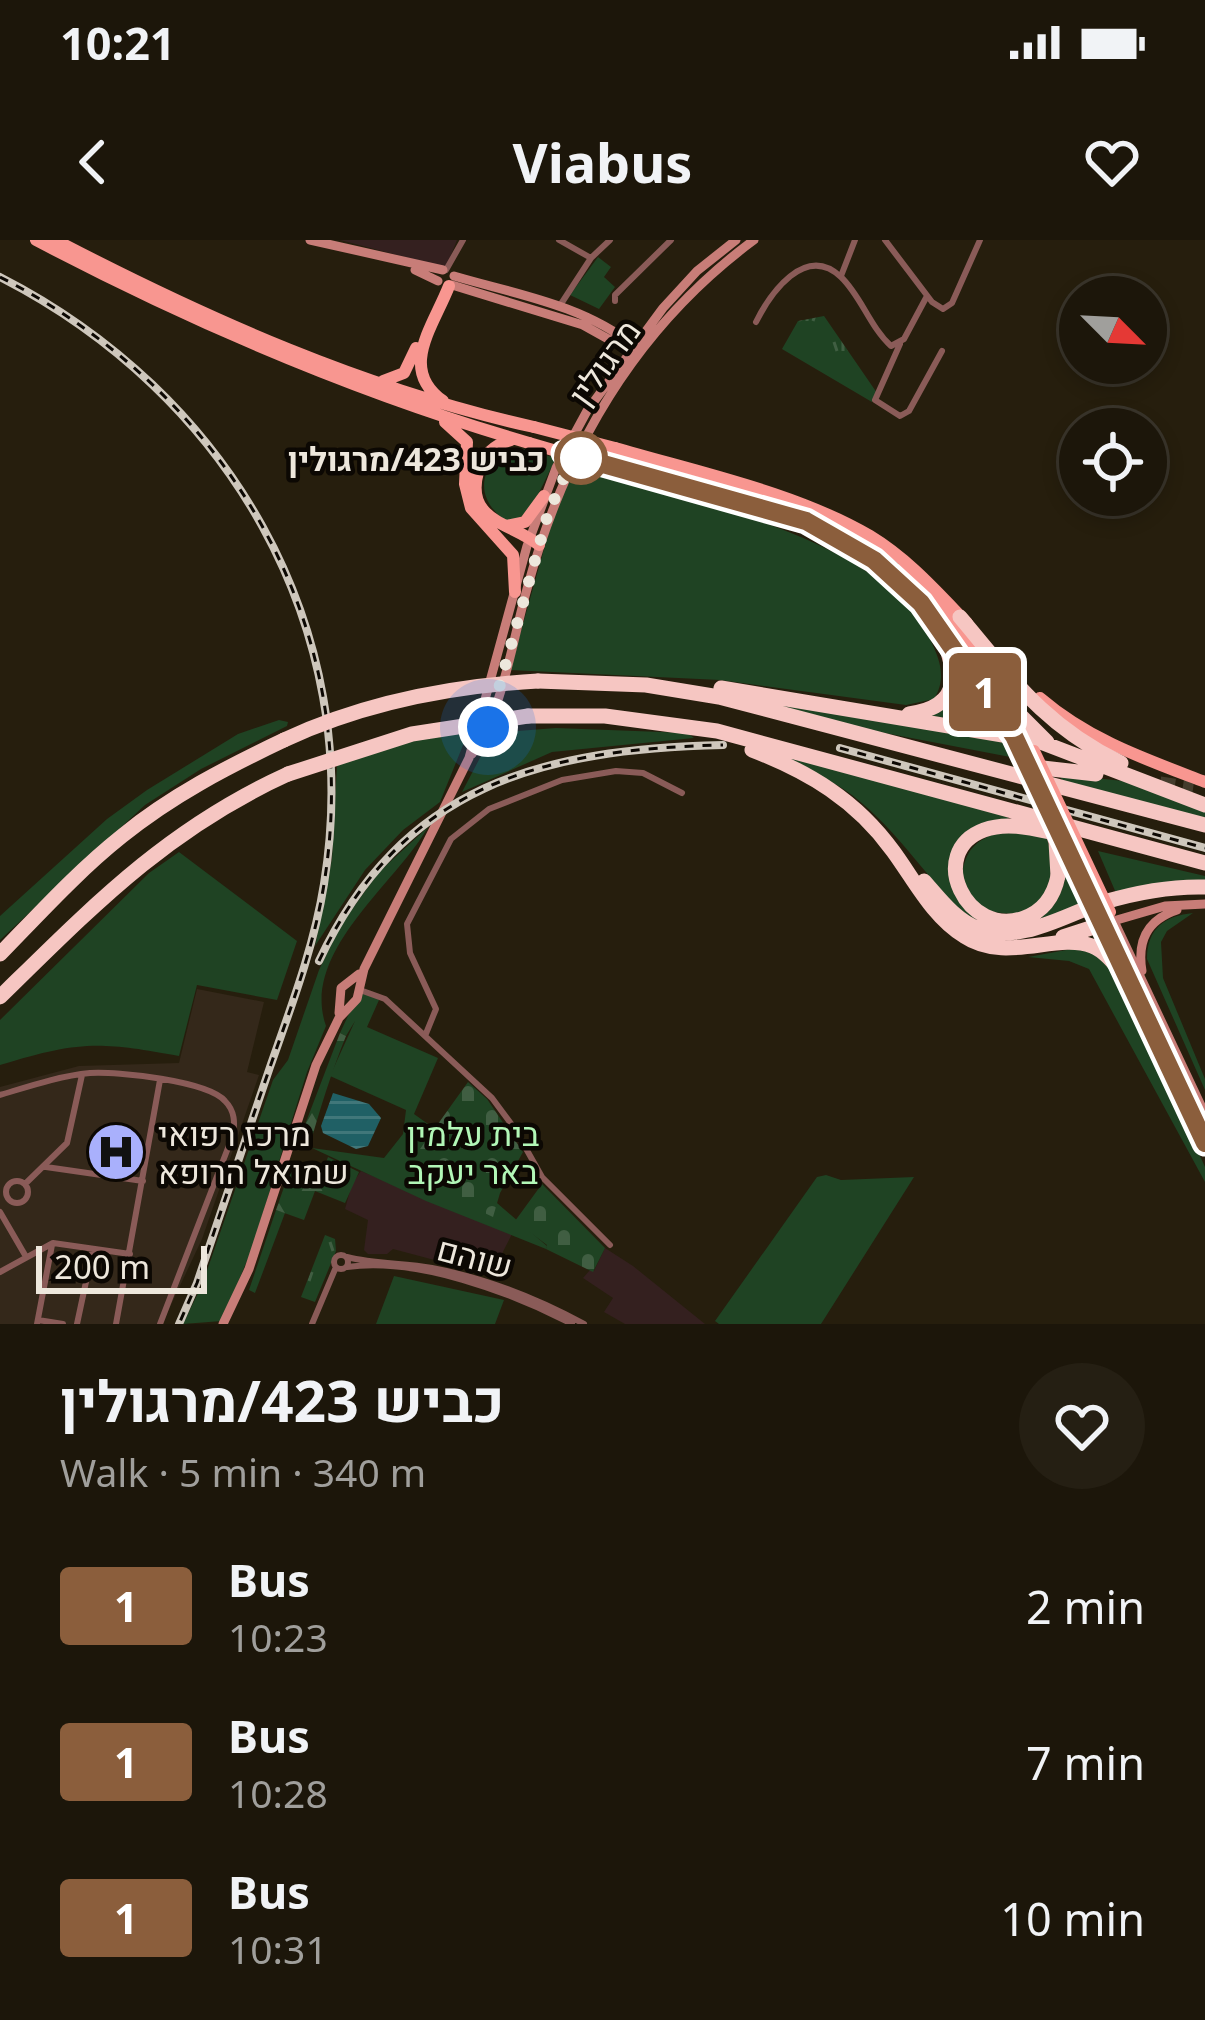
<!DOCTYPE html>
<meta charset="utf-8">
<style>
:root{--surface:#1c160a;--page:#251f13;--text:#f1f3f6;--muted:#a09f9c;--line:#3a352b}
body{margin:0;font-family:"Noto Sans",Heebo,sans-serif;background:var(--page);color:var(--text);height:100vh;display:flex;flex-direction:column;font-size:45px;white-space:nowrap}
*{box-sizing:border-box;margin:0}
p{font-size:39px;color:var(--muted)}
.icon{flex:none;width:66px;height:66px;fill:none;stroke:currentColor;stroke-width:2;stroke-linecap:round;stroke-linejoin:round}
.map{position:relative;height:1084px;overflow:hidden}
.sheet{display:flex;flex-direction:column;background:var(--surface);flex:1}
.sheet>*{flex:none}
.badge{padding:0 24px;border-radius:9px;font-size:42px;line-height:78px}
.needle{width:78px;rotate:114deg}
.controls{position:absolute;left:1059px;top:36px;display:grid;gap:24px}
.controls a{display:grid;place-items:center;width:108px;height:108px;border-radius:50%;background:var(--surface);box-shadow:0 6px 18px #0003,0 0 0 3px var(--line);font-size:60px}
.scale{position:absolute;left:36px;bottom:30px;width:171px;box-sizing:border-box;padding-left:12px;border:6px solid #ede7dc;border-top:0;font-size:33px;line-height:42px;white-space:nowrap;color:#ede7dc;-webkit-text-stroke:9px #0c0803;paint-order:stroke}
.you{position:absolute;width:60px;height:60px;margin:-30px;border:9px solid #fff;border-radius:50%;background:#1a73e8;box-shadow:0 0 0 18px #1a73e833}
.map>.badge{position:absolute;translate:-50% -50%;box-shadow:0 0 0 6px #fff}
.round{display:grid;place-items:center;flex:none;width:126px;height:126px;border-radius:63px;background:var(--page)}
.headline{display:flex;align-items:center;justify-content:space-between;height:204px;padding:0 60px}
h1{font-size:57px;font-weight:700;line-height:90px}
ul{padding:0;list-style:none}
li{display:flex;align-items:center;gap:36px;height:156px;padding:0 60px}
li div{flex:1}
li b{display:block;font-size:45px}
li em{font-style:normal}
li .badge{min-width:132px;font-weight:700;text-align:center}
.status{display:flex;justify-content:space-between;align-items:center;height:84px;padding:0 60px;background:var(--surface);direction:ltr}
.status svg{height:33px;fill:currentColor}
header{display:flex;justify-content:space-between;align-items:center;height:156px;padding:0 60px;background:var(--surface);font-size:54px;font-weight:700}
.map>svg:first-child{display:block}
.education{fill:#34201f}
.medical{fill:#34281a}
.green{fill:#1f4323}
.forest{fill:url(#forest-firs)}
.cemetery{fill:url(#cemetery-stones)}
.park{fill:url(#park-tufts)}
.water{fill:url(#water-rules)}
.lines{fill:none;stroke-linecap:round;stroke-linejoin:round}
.highway-tunnel{stroke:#443c2c;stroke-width:15;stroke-dasharray:15 8;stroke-linecap:butt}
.street{stroke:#8a5b58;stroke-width:6}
.secondary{stroke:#c87d78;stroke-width:9}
.primary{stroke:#f89690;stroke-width:12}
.highway{stroke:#f6c6c2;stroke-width:15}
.rail-casing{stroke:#cec7bc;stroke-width:8}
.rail{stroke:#0c0803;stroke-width:3;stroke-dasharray:9;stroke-linecap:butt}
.primary-bridge{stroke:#f89690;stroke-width:12}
.highway-bridge{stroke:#f6c6c2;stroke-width:15}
.line-casing{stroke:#fff;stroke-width:27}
.line{stroke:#8b5e3c;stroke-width:18}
.walk{stroke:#ede7dc;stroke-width:12;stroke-dasharray:0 21.6}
.stop-dot{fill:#fff;stroke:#8b5e3c;stroke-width:6}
.labels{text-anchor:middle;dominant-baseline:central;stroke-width:9;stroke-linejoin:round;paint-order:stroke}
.street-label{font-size:33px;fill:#ede7dc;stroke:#0c0803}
.stop-label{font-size:33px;font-weight:bold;fill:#ede7dc;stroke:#0c0803;text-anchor:end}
.poi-label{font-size:33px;fill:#ede7dc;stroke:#0c0803;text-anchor:start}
.park-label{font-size:33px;fill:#b2f7b7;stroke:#0c0803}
</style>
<div class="status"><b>10:21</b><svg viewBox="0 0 49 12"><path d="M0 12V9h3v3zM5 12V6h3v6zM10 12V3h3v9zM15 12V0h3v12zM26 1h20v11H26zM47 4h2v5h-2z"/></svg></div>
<header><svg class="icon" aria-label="back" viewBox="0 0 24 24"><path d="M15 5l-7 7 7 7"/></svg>Viabus<svg class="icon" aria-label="heart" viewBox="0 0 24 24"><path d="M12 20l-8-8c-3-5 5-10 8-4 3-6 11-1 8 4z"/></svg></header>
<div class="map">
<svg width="1205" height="1084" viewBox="0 0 1205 1084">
<defs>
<pattern id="forest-firs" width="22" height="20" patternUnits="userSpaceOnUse" patternTransform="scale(3)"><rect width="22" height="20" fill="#1f4323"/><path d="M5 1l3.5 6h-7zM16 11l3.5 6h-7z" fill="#405e42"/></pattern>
<pattern id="cemetery-stones" width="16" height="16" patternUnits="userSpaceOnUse" patternTransform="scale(3)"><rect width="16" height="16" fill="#1f4323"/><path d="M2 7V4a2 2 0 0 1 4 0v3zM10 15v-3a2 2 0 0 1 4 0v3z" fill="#405e42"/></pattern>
<pattern id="park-tufts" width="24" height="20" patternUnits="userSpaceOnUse" patternTransform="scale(3)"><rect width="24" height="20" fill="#1f4323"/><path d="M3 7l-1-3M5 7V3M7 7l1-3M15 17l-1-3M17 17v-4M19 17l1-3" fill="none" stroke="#405e42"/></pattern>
<pattern id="water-rules" width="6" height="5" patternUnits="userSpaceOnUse" patternTransform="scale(3)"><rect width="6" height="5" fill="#206065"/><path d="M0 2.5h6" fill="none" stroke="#41777a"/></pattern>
</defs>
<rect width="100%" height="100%" fill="#261e0d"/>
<path class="education" d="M340 0H457L446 28Z
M361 931 512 994 491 1035 393 1009 387 1014H368L364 1010 368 980 345 969 352 944Z
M605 1008 633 1026 705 1084H625L604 1072 613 1058 583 1038 590 1030 594 1031Z"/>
<path class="medical" d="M197 749 264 762 247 832 259 835 202 999 162 1084H0V847L79 826 179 823Z"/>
<path class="green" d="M598 17 611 27 604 37 615 47 599 69 570 55Z
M520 208 556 218 533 265 517 281 504 280C482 262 477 241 495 218Z
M573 228C676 258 880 294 930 399 940 420 947 438 934 459L906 465 720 440 510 430 553 277Z
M961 431 988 464 986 478 981 482 931 476 952 461Z
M764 459 1010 499 1020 519 859 488 762 464Z
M279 480 288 482 287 486 201 529 145 565 0 700V676L107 579 147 550 238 494Z
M470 488 440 562 403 590 365 630 315 706 332 619 337 525 386 507Z
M556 488 688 493 694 498 552 512 462 552 493 493Z
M787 514 1008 575V580C974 583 966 592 950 621L977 678 974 684C931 645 899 591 852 555 832 540 808 531 785 520Z
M1058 534 1123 541 1205 569V579L1063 541Z
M428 587C396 644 300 712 326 786L307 832 251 1011 222 1081 183 1084 202 1045 273 840 288 820 319 730 342 683 379 632Z
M1002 591 1047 596C1059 655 1043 687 979 668L961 638C966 609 974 601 1002 591Z
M1098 611 1205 636V643L1116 653Z
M179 612 297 701 277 760 197 745 179 816C99 801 78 801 0 825V780L149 633Z
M1068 619 1087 663 1034 683C1059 666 1065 648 1068 619Z
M1193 673 1167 691 1161 702 1163 738 1205 839V850L1147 719C1147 688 1165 676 1193 673Z
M1077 708 1096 713 1119 736 1205 927V942L1089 729 1069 721 1028 717Z
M361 748 379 760 367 787 438 818 414 874 435 889 411 924 440 942 437 949 497 963 547 1006 546 1009 426 961 312 908 384 918 403 894 406 870 330 836 355 781 346 796 340 793Z
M826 935 841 940 914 937 821 1084H719L715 1081 817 937Z
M276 970 285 973 255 1053 249 1050Z
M394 1036 504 1060 495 1084H376Z"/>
<path class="forest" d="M340 793 346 796C331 833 320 869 309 908L298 903Z
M328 917 359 932 345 963 315 951 304 980 276 970 290 930 319 942Z"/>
<path class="cemetery" d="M468 842 487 859 523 912 500 953 493 977 436 950 439 942 427 936 421 938 418 928 410 923Z
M542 944 605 1008 593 1032 546 1009 547 1005 515 981Z"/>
<path class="park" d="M824 76 877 153 872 162 782 109 798 81Z
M325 995 335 999 336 1011 315 1062 301 1057Z"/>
<path class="water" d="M333 853 369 864 381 878 368 906 356 909 323 893 321 886Z"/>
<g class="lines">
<path class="highway-tunnel" d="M1160 544 1193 549"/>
<path class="street" d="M559 0 591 18
M885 0 932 62 943 69 952 63 980 0
M446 30 463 0
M841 36 855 0
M615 61V55L671 0
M559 67 591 18 610 0
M756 82C770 54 805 3 841 37 861 56 870 87 891 106L904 99 927 56
M900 104 875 160 900 176 909 171 942 111
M360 750 385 759 492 858 515 889 542 937 610 1005
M425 796 436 769 410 713 407 684 451 599 489 569 562 540 616 531 643 533 682 553
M0 855C30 846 59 836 90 833 117 831 208 841 225 861 235 871 235 883 233 895L160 1084
M46 927 143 941
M6 952a11 11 0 1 1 22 0a11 11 0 1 1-22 0Z
M25 944 67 903 82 835
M0 972 25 1015
M334 1022a7 7 0 1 1 14 0a7 7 0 1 1-14 0Z
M347 1017C374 1024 404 1023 432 1028 485 1038 536 1058 584 1084
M347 1027C417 1017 510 1052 572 1084
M0 1032 53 1003 130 1014
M38 1080 63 1084
M37 1084 52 1005
M77 1084 93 1009
M116 1084 160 840
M312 1084 336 1027"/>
<path class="secondary" d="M310 0 443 30
M415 30 438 41
M454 36C515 54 584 65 634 106
M452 45 583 85 635 114
M472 514C502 474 513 398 527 349 565 209 636 87 754 0
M1114 681 1205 874
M1123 726 1103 684 1165 666 1205 664
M1142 731C1137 701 1147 680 1177 670
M1130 741 1205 903
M339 773 341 748 359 734
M223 1084 249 1029 316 825 339 778 357 759 364 729 469 518 527 306 556 228 587 171 663 68 697 31 736 0"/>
<path class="primary" d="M36 0C194 83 357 153 529 203
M55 0C207 79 366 150 534 187
M383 141 404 133 416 108
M443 161C398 129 433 87 449 46
M445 182 467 202 465 244 471 268 513 315 515 352
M511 200C494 205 483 214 478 232 464 282 513 283 539 305
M615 208C697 232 797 253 870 296 908 319 937 352 967 383
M608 226 790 275 874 320 921 363 1016 500
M506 286 525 282 544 256
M902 329C955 378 1000 441 1031 506
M1040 458C1089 500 1145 519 1205 542"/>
<path class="highway" d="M960 377C1013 440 1045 486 1121 523
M538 441 646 445 719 457 1205 585
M721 448 1038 501 1205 565
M1011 466 1047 502
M909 474C967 466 956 427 938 386
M528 476H605L717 491 1205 623
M977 489 987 487 993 479 992 461
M752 510C809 532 856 560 893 611 915 641 932 676 964 696 1006 724 1056 692 1092 706 1108 712 1120 732 1131 744
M1034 527 1096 534
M1058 636C1054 656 1044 671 1024 678 967 699 925 612 984 590 1008 581 1035 589 1059 594
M924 641C940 659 956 681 979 689 1021 704 1066 674 1104 662 1138 652 1170 646 1205 647
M1063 697 1103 684
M0 714C39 674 78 631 122 596 171 556 227 527 284 500
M0 757C93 666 167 589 288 534"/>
<defs>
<path id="rail" d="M0 37C227 153 366 386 324 644 314 707 291 767 270 827 245 899 221 971 197 1043L179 1084
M840 508 1205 608
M319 721C402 545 542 509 723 505"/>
</defs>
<use href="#rail" class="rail-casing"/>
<use href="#rail" class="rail"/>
<path class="primary-bridge" d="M534 187 615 208
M529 203 608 226
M1020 509 1035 541
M1034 511 1110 672
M1057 586 1099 675"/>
<path class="highway-bridge" d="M284 500C363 463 452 446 538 441
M288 534 412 494 528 476
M1032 534 1056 602 1058 636"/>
</g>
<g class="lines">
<defs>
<path id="line" d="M564 213 806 281 874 320 921 363 1014 496 1205 903"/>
</defs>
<use href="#line" class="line-casing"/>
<use href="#line" class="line"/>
<path class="walk" d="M488 487 548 274 572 219 581 218"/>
</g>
<defs>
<symbol id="hospital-disc" viewBox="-11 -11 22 22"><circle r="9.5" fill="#a9b0fc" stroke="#0c0803"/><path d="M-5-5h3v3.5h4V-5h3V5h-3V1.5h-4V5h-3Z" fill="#111"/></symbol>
</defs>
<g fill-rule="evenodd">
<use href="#hospital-disc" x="83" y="879" width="66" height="66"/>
</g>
<circle class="stop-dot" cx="581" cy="218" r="24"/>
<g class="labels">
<g class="street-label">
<text transform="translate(604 122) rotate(-54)">מרגולין</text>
<text transform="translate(475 1017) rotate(15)">שוהם</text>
</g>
<g class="stop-label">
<text x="545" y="218">כביש 423/מרגולין</text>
</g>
<g class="poi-label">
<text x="158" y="893">מרכז רפואי<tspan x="158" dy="38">שמואל הרופא</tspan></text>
</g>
<g class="park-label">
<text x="473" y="893">בית עלמין<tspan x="473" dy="38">באר יעקב</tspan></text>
</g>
</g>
</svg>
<div class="controls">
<a><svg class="needle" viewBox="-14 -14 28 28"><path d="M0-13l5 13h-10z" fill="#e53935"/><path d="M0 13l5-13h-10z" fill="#a09f9c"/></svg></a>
<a><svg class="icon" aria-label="locate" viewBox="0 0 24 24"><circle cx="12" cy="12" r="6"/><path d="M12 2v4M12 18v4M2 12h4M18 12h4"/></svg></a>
</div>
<div class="scale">200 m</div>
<div class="you" style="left:488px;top:487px"></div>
<b class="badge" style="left:985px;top:452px;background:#8b5e3c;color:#fff">1</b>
</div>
<section class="sheet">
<div class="headline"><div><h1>כביש 423/מרגולין</h1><p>Walk · 5 min · 340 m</p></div><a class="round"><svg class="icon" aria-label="heart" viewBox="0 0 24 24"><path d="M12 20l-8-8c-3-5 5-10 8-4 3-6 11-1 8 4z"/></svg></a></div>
<ul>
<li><span class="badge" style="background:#8b5e3c;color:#fff">1</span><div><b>Bus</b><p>10:23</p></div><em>2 min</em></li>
<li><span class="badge" style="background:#8b5e3c;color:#fff">1</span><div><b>Bus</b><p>10:28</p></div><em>7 min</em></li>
<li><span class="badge" style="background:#8b5e3c;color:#fff">1</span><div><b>Bus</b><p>10:31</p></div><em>10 min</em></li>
</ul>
</section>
